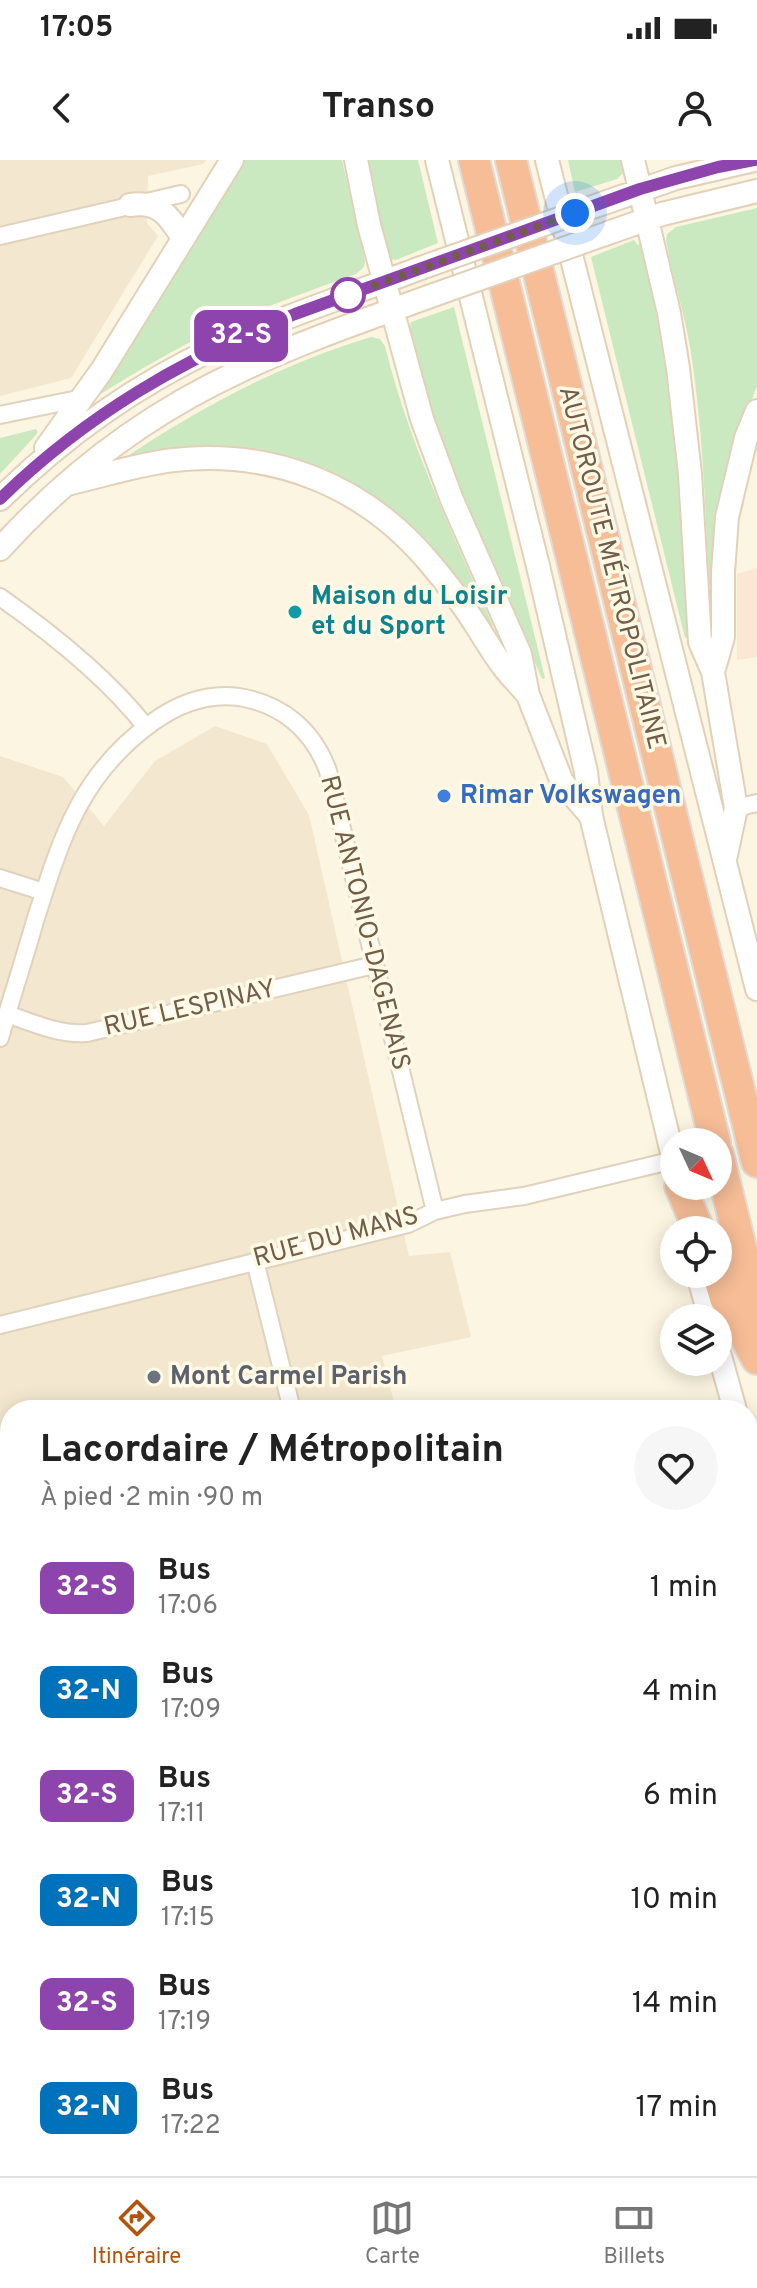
<!DOCTYPE html>
<html lang="fr">
<meta charset="utf-8">
<style>
:root{--surface:#fff;--page:#f6f6f6;--text:#222;--muted:#767676;--line:#e0e0e0;--accent:#b45309}
body{margin:0;font-family:Overpass,sans-serif;background:var(--page);color:var(--text);height:100vh;display:flex;flex-direction:column;font-size:30px;white-space:nowrap}
*{box-sizing:border-box;margin:0}
p{font-size:26px;color:var(--muted)}
.icon{flex:none;width:44px;height:44px;fill:none;stroke:currentColor;stroke-width:2;stroke-linecap:round;stroke-linejoin:round}
.map{position:relative;flex:1;overflow:hidden}
.details{position:absolute;left:0px;top:1240px;width:758px;height:776px;display:flex;flex-direction:column;background:var(--surface);border-radius:32px 32px 0 0;box-shadow:0 4px 20px #0003}
.details>*{flex:none}
.badge{padding:0 16px;border-radius:12px;font-size:28px;line-height:52px}
.needle{width:52px;rotate:134deg}
.tools{position:absolute;left:660px;top:968px;display:grid;gap:16px}
.tools a{display:grid;place-items:center;width:72px;height:72px;border-radius:50%;background:var(--surface);box-shadow:0 4px 20px #0003;font-size:40px}
.you{position:absolute;width:40px;height:40px;margin:-20px;border:6px solid #fff;border-radius:50%;background:#1a73e8;box-shadow:0 0 0 12px #1a73e833}
.map>.badge{position:absolute;translate:-50% -50%;box-shadow:0 0 0 4px #fff}
.round{display:grid;place-items:center;flex:none;width:84px;height:84px;border-radius:42px;background:var(--page)}
.overview{display:flex;align-items:center;justify-content:space-between;height:136px;padding:0 40px}
h1{font-size:38px;font-weight:700;line-height:60px}
ul{padding:0;list-style:none}
li{display:flex;align-items:center;gap:24px;height:104px;padding:0 40px}
li div{flex:1}
li b{display:block;font-size:30px}
li em{font-style:normal}
li .badge{min-width:88px;font-weight:700;text-align:center}
.status{display:flex;justify-content:space-between;align-items:center;height:56px;padding:0 40px;background:var(--surface);direction:ltr}
.status svg{height:22px;fill:currentColor}
header{display:flex;justify-content:space-between;align-items:center;height:104px;padding:0 40px;background:var(--surface);font-size:36px;font-weight:700}
.menu{display:flex;justify-content:space-around;align-items:center;height:112px;border-top:2px solid var(--line);background:var(--surface);font-size:22px;color:var(--muted)}
.menu a{display:grid;justify-items:center;gap:4px}
.menu .selected{color:var(--accent)}
.map>svg:first-child{display:block}
.residential{fill:#f3e8cf}
.commercial{fill:#fce6d4}
.green{fill:#cbe9c0}
.lines{fill:none;stroke-linecap:round;stroke-linejoin:round}
.minor-casing{stroke:#e0d2bd;stroke-width:20}
.secondary-casing{stroke:#e2d1b8;stroke-width:26}
.motorway-casing{stroke:#e0dbd7;stroke-width:34}
.minor{stroke:#fff;stroke-width:16}
.secondary{stroke:#fff;stroke-width:22}
.motorway{stroke:#f6bd97;stroke-width:30}
.secondary-bridge-casing{stroke:#e2d1b8;stroke-width:26;stroke-linecap:butt}
.secondary-bridge{stroke:#fff;stroke-width:22}
.line-casing{stroke:#fff;stroke-width:18}
.line{stroke:#8e44ad;stroke-width:12}
.walk{stroke:#725d48;stroke-width:8;stroke-dasharray:0 14.4}
.stop-dot{fill:#fff;stroke:#8e44ad;stroke-width:4}
.culture-dot{fill:#0f9aa8;stroke:#fff9e6;stroke-width:3}
.shop-dot{fill:#3f7fe0;stroke:#fff9e6;stroke-width:3}
.worship-dot{fill:#6b7280;stroke:#fff9e6;stroke-width:3}
.labels{text-anchor:middle;dominant-baseline:central;stroke-width:7;stroke-linejoin:round;paint-order:stroke}
.street-label{font-size:26px;fill:#725d48;stroke:#fff9e6}
.culture-label{font-size:26px;font-weight:bold;fill:#0d838f;stroke:#fff9e6;text-anchor:start}
.shop-label{font-size:26px;font-weight:bold;fill:#366cbe;stroke:#fff9e6;text-anchor:start}
.worship-label{font-size:26px;font-weight:bold;fill:#5b616d;stroke:#fff9e6;text-anchor:start}
</style>
<div class="status"><b>17:05</b><svg viewBox="0 0 49 12"><path d="M0 12V9h3v3zM5 12V6h3v6zM10 12V3h3v9zM15 12V0h3v12zM26 1h20v11H26zM47 4h2v5h-2z"/></svg></div>
<header><svg class="icon" aria-label="back" viewBox="0 0 24 24"><path d="M15 5l-7 7 7 7"/></svg>Transo<svg class="icon" aria-label="person" viewBox="0 0 24 24"><circle cx="12" cy="8" r="4"/><path d="M4 21q1-7 8-7t8 7"/></svg></header>
<div class="map">
<svg width="757" height="2016" viewBox="0 0 757 2016">
<rect width="100%" height="100%" fill="#fcf5e1"/>
<path class="residential" d="M0 0H206L203 4 148 16 147 63 158 76 71 218 0 236Z
M215 566 267 584 309 655 409 1096 450 1092 471 1177 382 1196 396 1250H10V2006H583L586 2016H0V596L63 617 104 666 155 601Z"/>
<path class="commercial" d="M757 408V497L737 500V414Z"/>
<path class="green" d="M240 0H342L365 101 364 107 356 114C310 131 263 147 219 168 178 187 139 210 101 234L98 232Z
M367 0H418L438 83 396 100 390 99Z
M568 0H620L624 12 617 19 575 32Z
M757 48V226L737 279 714 426H709C705 346 703 266 690 187 684 151 672 116 666 80L667 74 676 67Z
M634 80 638 85 640 84C654 136 665 187 672 240 683 318 683 398 689 477L685 478 591 97Z
M454 147 545 518 542 519 455 318 434 263 407 168 410 167 411 162Z
M371 177 380 179 385 186C409 284 453 374 493 466L490 468 331 314 127 300 126 297C202 246 284 203 371 177Z
M36 269 38 272 35 276 0 314V278Z"/>
<g class="lines">
<defs>
<path id="minor" d="M0 76 181 34
M0 255 83 238
M0 437C51 473 107 517 146 567
M736 648 757 643
M0 718 44 732
M7 854C33 863 59 875 87 873L374 805
M0 878C11 839 24 800 35 761 61 679 80 614 153 562 178 544 208 533 239 537 282 544 313 570 328 611L435 1051
M255 1101 292 1250
M0 1165 408 1064 435 1051 465 1044 524 1036 674 1000
M0 1390 10 1387
M0 1546 10 1543
M0 1652 10 1696
M0 1728 10 1725
M115 2006 118 2016
M302 2006 305 2016
M483 2006 486 2016
M414 2016 456 2006"/>
<path id="secondary" d="M356 0 369 65 422 259 452 340 520 494 528 535 562 622 591 656
M437 0 538 406 586 612 591 656 674 1001
M547 0 757 829
M633 0 669 153 678 208 690 314 700 482 713 512 736 648 726 695
M601 44 676 18 754 0
M130 45C160 41 168 55 183 78
M608 73 662 54 757 31
M46 288 102 210 232 0
M67 324C102 316 138 304 174 300 273 289 364 325 429 402 446 422 462 443 476 465 485 479 493 493 503 506 510 516 519 524 527 534
M0 339C62 278 136 225 215 188 282 157 352 134 421 108
M0 389C67 315 149 253 240 211 300 182 365 160 428 137
M713 512 723 477V412L727 357 746 278 757 251
M698 1114 710 1158
M718 1189 735 1250
M748 1294 757 1325"/>
<path id="motorway" d="M474 0 715 982
M511 0 757 1002
M718 994 757 1153
M680 1026 699 1070
M718 1114 725 1138 757 1199"/>
</defs>
<use href="#minor" class="minor-casing"/>
<use href="#secondary" class="secondary-casing"/>
<use href="#motorway" class="motorway-casing"/>
<use href="#minor" class="minor"/>
<use href="#secondary" class="secondary"/>
<use href="#motorway" class="motorway"/>
<defs>
<path id="secondary-bridge" d="M421 108 601 44
M428 137 608 73"/>
</defs>
<use href="#secondary-bridge" class="secondary-bridge-casing"/>
<use href="#secondary-bridge" class="secondary-bridge"/>
</g>
<g class="lines">
<defs>
<path id="line" d="M0 339C87 254 183 199 295 154L640 29 718 7 754 0"/>
</defs>
<use href="#line" class="line-casing"/>
<use href="#line" class="line"/>
<path class="walk" d="M348 135 575 53"/>
</g>
<circle class="stop-dot" cx="348" cy="135" r="16"/>
<circle class="culture-dot" cx="295" cy="452" r="8"/>
<circle class="shop-dot" cx="444" cy="636" r="8"/>
<circle class="worship-dot" cx="154" cy="1217" r="8"/>
<g class="labels">
<g class="street-label">
<text transform="translate(611 408) rotate(76)">AUTOROUTE MÉTROPOLITAINE</text>
<text transform="translate(364 763) rotate(76)">RUE ANTONIO-DAGENAIS</text>
<text transform="translate(190 849) rotate(-13)">RUE LESPINAY</text>
<text transform="translate(336 1078) rotate(-15)">RUE DU MANS</text>
</g>
<g class="culture-label">
<text x="311" y="437">Maison du Loisir<tspan x="311" dy="30">et du Sport</tspan></text>
</g>
<g class="shop-label">
<text x="460" y="636">Rimar Volkswagen</text>
</g>
<g class="worship-label">
<text x="170" y="1217">Mont Carmel Parish</text>
</g>
</g>
</svg>
<div class="tools">
<a><svg class="needle" viewBox="-14 -14 28 28"><path d="M0-13l5 13h-10z" fill="#e53935"/><path d="M0 13l5-13h-10z" fill="#767676"/></svg></a>
<a><svg class="icon" aria-label="locate" viewBox="0 0 24 24"><circle cx="12" cy="12" r="6"/><path d="M12 2v4M12 18v4M2 12h4M18 12h4"/></svg></a>
<a><svg class="icon" aria-label="layers" viewBox="0 0 24 24"><path d="M12 4l9 5-9 5-9-5zM3 14l9 5 9-5"/></svg></a>
</div>
<div class="you" style="left:575px;top:53px"></div>
<b class="badge" style="left:241px;top:176px;background:#8e44ad;color:#fff">32-S</b>
<section class="details">
<div class="overview"><div><h1>Lacordaire / Métropolitain</h1><p>À pied · 2 min · 90 m</p></div><a class="round"><svg class="icon" aria-label="heart" viewBox="0 0 24 24"><path d="M12 20l-8-8c-3-5 5-10 8-4 3-6 11-1 8 4z"/></svg></a></div>
<ul>
<li><span class="badge" style="background:#8e44ad;color:#fff">32-S</span><div><b>Bus</b><p>17:06</p></div><em>1 min</em></li>
<li><span class="badge" style="background:#0072bc;color:#fff">32-N</span><div><b>Bus</b><p>17:09</p></div><em>4 min</em></li>
<li><span class="badge" style="background:#8e44ad;color:#fff">32-S</span><div><b>Bus</b><p>17:11</p></div><em>6 min</em></li>
<li><span class="badge" style="background:#0072bc;color:#fff">32-N</span><div><b>Bus</b><p>17:15</p></div><em>10 min</em></li>
<li><span class="badge" style="background:#8e44ad;color:#fff">32-S</span><div><b>Bus</b><p>17:19</p></div><em>14 min</em></li>
<li><span class="badge" style="background:#0072bc;color:#fff">32-N</span><div><b>Bus</b><p>17:22</p></div><em>17 min</em></li>
</ul>
</section>
</div>
<nav class="menu">
<a class="selected"><svg class="icon" aria-label="directions" viewBox="0 0 24 24"><path d="M12 3l9 9-9 9-9-9zM9 14v-3h6M13 9l2 2-2 2"/></svg>Itinéraire</a>
<a><svg class="icon" aria-label="map" viewBox="0 0 24 24"><path d="M3 6l6-2 6 2 6-2v14l-6 2-6-2-6 2zM9 4v14M15 6v14"/></svg>Carte</a>
<a><svg class="icon" aria-label="tickets" viewBox="0 0 24 24"><path d="M3 7h18v10H3zM15 7v10"/></svg>Billets</a>
</nav>
